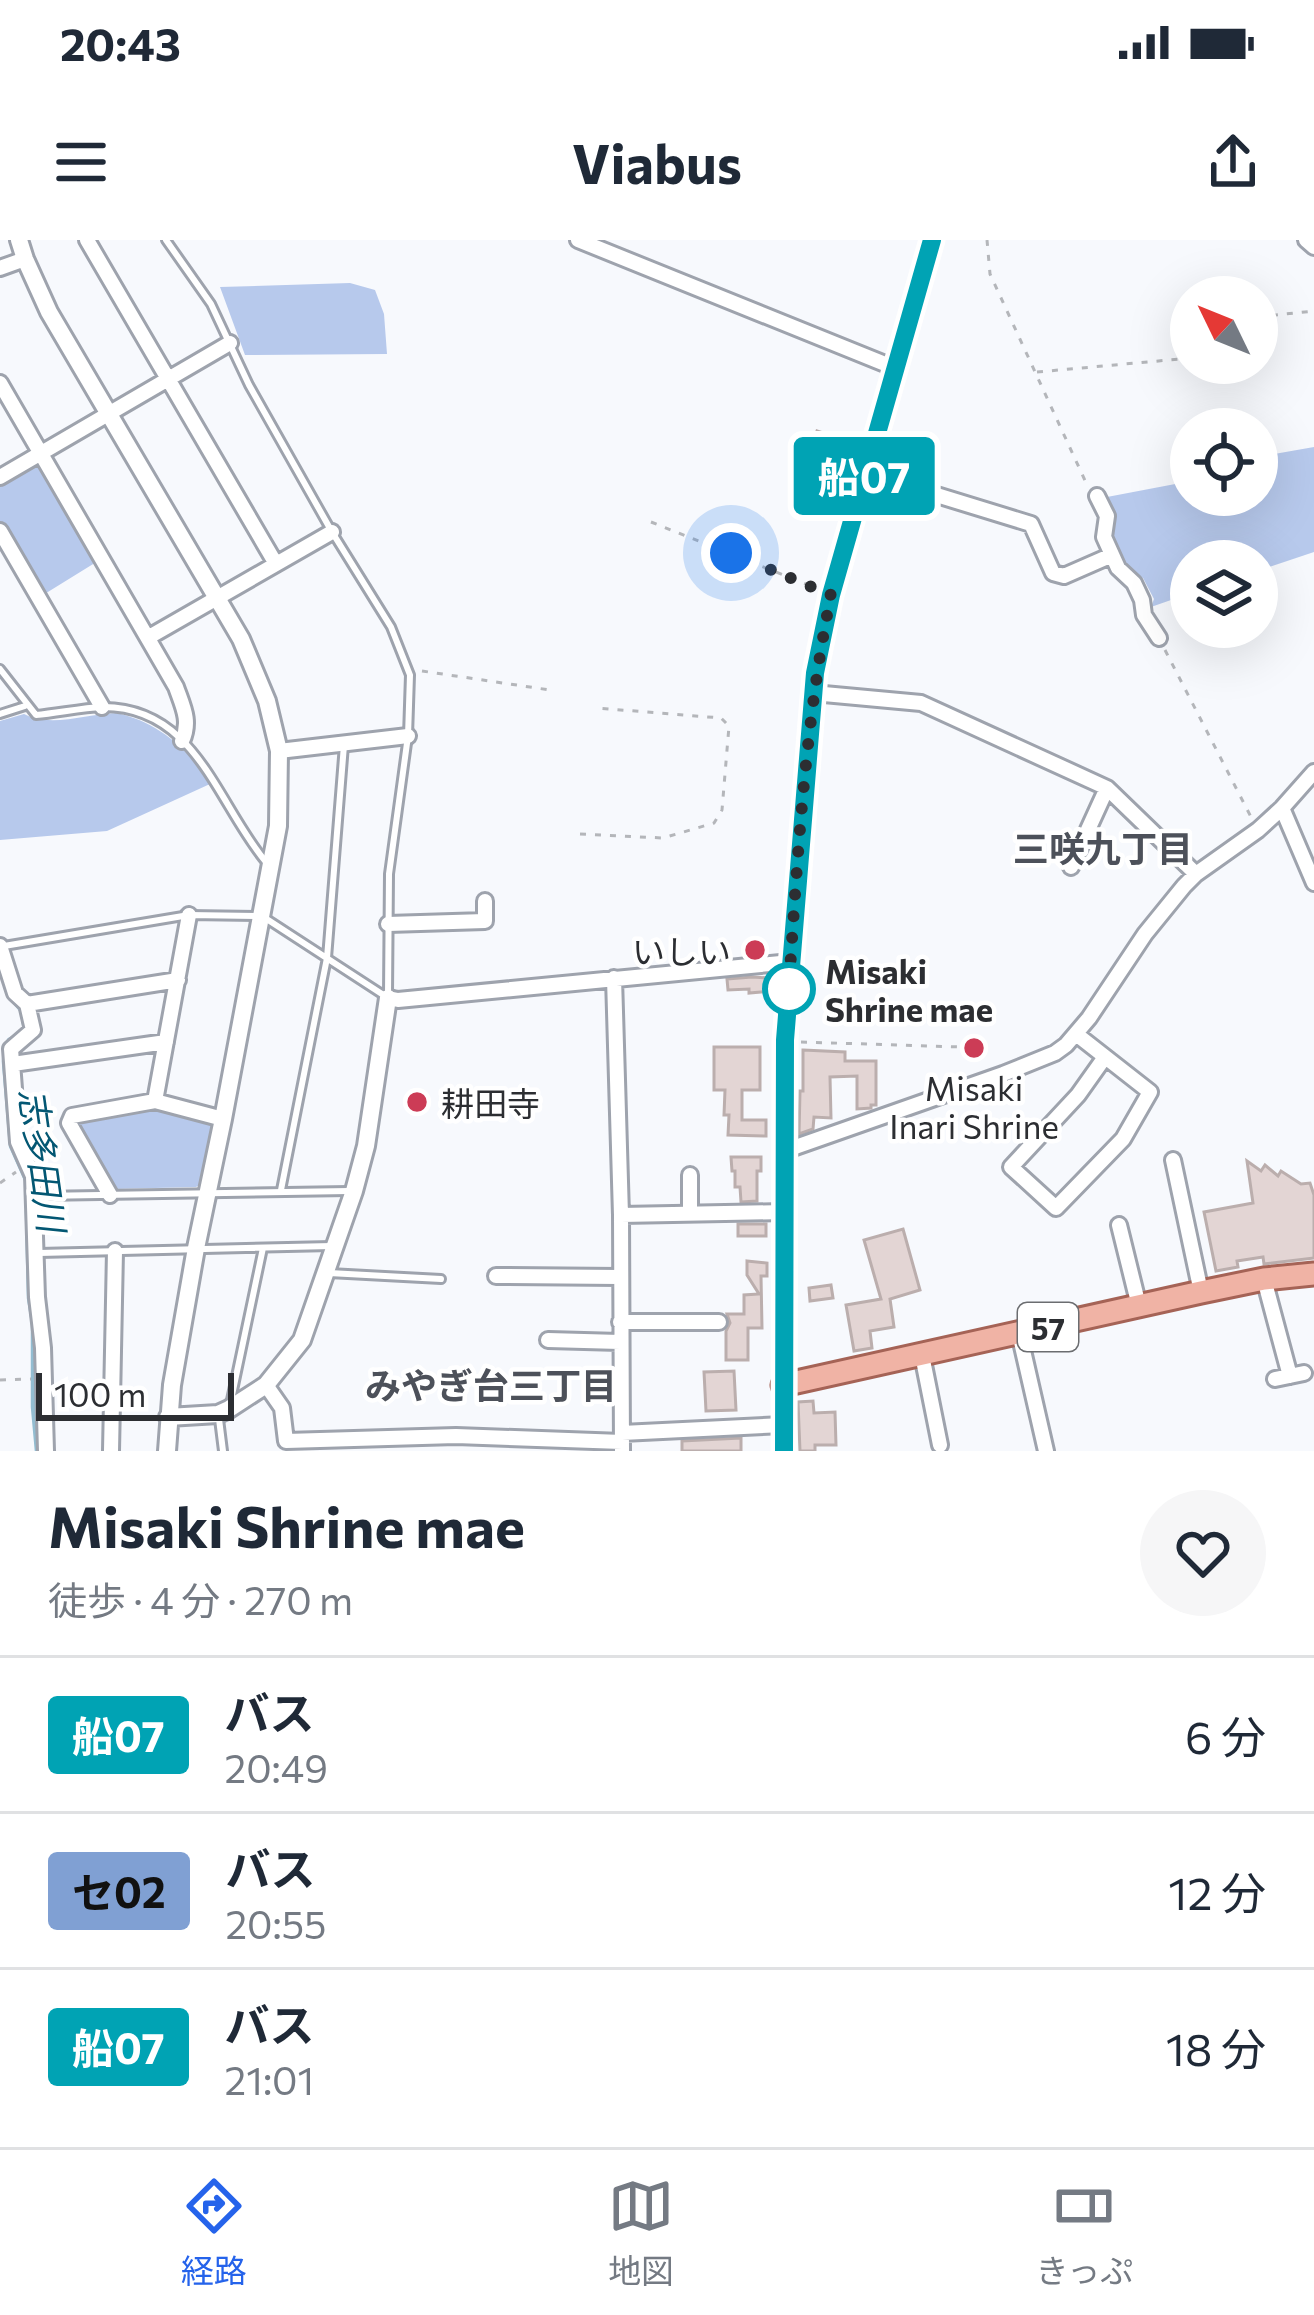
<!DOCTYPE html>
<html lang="ja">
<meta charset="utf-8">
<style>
:root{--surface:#fff;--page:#f6f6f7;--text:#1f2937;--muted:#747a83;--line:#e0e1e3;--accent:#2563eb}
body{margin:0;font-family:Commissioner,"Noto Sans JP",sans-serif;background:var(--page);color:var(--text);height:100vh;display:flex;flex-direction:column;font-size:45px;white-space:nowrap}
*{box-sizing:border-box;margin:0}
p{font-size:39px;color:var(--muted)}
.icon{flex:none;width:66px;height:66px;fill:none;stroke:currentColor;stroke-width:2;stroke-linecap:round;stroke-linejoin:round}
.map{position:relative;height:1211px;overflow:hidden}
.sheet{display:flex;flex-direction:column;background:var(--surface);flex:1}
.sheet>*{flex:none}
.badge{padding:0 24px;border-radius:9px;font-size:42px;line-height:78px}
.needle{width:78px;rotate:313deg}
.fabs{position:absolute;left:1170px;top:36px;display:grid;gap:24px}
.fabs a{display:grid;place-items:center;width:108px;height:108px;border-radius:50%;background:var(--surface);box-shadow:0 12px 48px #0002;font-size:60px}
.scale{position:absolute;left:36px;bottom:30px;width:198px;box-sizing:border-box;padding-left:12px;border:6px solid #2c2e32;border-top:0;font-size:33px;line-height:42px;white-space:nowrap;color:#2c2e32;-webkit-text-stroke:9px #fff;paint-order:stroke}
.you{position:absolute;width:60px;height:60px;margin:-30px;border:9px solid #fff;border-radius:50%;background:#1a73e8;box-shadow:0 0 0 18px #1a73e833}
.map>.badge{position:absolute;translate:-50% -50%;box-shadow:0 0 0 6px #fff}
.round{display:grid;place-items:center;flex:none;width:126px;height:126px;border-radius:63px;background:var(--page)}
.headline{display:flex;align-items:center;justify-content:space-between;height:204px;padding:0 48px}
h1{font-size:57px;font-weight:700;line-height:90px}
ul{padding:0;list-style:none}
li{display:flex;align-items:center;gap:36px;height:156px;padding:0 48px;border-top:3px solid var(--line)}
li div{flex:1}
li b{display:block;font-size:45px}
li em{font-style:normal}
li .badge{min-width:132px;font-weight:700;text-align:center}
.status{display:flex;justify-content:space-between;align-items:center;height:84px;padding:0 60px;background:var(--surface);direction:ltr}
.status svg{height:33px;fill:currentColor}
header{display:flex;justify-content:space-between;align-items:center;height:156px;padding:0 48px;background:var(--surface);font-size:54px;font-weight:700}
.menu{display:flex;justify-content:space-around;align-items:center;height:168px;border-top:3px solid var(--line);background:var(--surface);font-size:33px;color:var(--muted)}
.menu a{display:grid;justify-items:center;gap:6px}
.menu .selected{color:var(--accent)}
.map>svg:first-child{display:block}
.green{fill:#b7c9ec}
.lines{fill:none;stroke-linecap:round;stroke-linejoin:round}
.stream{stroke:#93bdd1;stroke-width:4.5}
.building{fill:#e3d5d4;stroke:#bbaead;stroke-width:3}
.service-casing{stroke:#9ea3ad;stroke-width:12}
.minor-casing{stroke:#9ea3ad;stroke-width:20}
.tertiary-casing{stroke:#9ea3ad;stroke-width:22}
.secondary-casing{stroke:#9ea3ad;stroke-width:24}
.primary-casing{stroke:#a56356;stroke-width:27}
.path{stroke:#b4b6ba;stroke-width:3;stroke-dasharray:6 9;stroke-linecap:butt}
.service{stroke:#fff;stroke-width:6}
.minor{stroke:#fff;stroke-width:14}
.tertiary{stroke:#fff;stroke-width:16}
.secondary{stroke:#fff;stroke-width:18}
.primary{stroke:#f0b3a5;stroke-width:21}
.line-casing{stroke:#fff;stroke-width:27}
.line{stroke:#00a3b4;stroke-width:18}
.walk{stroke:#2c2e32;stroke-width:12;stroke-dasharray:0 21.6}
.poi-dot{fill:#cc3c56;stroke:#fff;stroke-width:4.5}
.stop-dot{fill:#fff;stroke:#00a3b4;stroke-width:6}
.labels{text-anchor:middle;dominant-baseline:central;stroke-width:9;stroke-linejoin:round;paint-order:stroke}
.shield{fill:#fff;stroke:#6b6d70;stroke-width:3}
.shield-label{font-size:30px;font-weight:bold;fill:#2c2e32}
.poi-label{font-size:33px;fill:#2c2e32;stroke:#fff;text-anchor:end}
.stop-label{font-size:33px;font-weight:bold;fill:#2c2e32;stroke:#fff;text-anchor:start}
.neighbourhood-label{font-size:36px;font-weight:bold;fill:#4d515a;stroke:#fff}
.water-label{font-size:36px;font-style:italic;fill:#035773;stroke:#fff}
</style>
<div class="status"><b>20:43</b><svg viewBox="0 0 49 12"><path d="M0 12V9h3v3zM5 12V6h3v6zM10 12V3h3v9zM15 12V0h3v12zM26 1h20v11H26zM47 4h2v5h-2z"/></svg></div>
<header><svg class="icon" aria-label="menu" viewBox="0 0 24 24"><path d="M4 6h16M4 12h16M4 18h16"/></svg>Viabus<svg class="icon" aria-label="share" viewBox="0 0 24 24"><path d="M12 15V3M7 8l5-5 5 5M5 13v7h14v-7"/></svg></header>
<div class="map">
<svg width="1314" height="1211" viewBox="0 0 1314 1211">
<rect width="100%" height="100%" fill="#f7f9fd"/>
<path class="green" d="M350 43 375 50 384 74 387 114 245 115 220 47Z
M1314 207V312L1257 331V321H1191V353L1151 367 1154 359 1143 338 1132 335 1113 296 1115 275 1107 257 1191 241V255H1257V228L1269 226 1268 215Z
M35 221 41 224 98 321 43 355 0 283V242Z
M116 473C156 481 190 509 210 544L107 591 0 600V481L24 474C50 488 87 474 116 473Z
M159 867 209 879 214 884 203 943 196 947 114 949 75 887 77 878Z"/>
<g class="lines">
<path class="stream" d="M11 758 22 771 25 790
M17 796 9 800 5 807 4 822 11 906 27 942
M27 971 29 1058 33 1083V1167L37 1211"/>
</g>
<path class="building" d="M817 191 835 197 823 234 805 228Z
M752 737 770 738 771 751 749 753V749L728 750 727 739Z
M714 807H760V850H742V880H766V896L728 895 729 875H724L725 850H714Z
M803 810 845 812V821H876V865H871V868L857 869V836L830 837 831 878 814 877 813 889 799 894 800 851H803Z
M731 917H761V931H757V961L741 962 740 947H735V931H732Z
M1247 921 1261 931 1265 925 1278 936 1281 931 1301 944 1310 943 1314 955V1018L1264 1024 1263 1017 1237 1021 1238 1027 1216 1031 1204 972 1253 963Z
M738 984H766V996H738Z
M903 989 920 1050 890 1059 894 1087 870 1091 872 1108 854 1111 846 1065 881 1059 864 1000Z
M747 1021 767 1023V1036H761L762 1088H748V1120H726V1091L730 1083 727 1074H744V1055L759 1054 747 1035Z
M831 1045 833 1058 810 1061 809 1048Z
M734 1131 736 1170 706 1171 704 1132Z
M813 1161 814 1173 835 1172 836 1205H815V1211H800L798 1162Z
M741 1198V1211H682V1201Z"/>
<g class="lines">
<defs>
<path id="service" d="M166 0 211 64 249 145 332 292 391 387 410 435 408 496 389 634 388 754
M0 429 36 475C58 473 81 468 102 467 196 466 217 564 266 622
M0 474 25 466
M4 706 189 675 262 676 385 756
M281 950 327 718 344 505
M38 956 349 951
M39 1013 332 1006
M329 1033 441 1039
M231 1160 263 1008
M219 1179 223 1211"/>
<path id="minor" d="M87 0 276 324
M578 0 895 128
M1306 0 1314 7
M0 28 25 19
M0 143 176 447C183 467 191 481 182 501
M865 233 1031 284 1053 333 1064 336 1112 315
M0 237 230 103
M1097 256 1107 276 1104 297 1118 328 1134 343 1142 360 1144 375 1159 398
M0 291 102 467
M149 397 332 292
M813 453 921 463 1107 548 1196 634
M279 511 408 496
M1282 568 1314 643
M1071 627 1107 548
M388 684 485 681V661
M0 706 15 753 27 764 33 790 11 809 18 902 33 936 37 1057 43 1108 46 1211
M614 738 621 975 622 1211
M388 758 398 760 791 722
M27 764 178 740
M1076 794 1150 852 1123 899 1056 968 1011 927 1078 855 1105 817
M13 824 166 802
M155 861 189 675
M784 911 1003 834 1055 813 1066 805 1089 778 1145 694 1184 646 1196 634 1258 590 1282 568 1314 532
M1173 920 1201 1052
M110 955 69 883 72 876 155 861 223 879
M690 973V935
M621 975 784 972
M1119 985 1139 1066
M496 1036 619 1037
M1264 1039 1290 1136
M620 1082H719
M1019 1093 1046 1211
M548 1100 620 1102
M922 1115 940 1205
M1275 1139 1304 1133
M266 1145 282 1168 286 1201 456 1196 622 1202
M622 1193 783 1185
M111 1211 115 1011"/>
<path id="tertiary" d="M19 0 25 19 49 72 241 399 267 461 279 511 278 586 223 879 196 1008 172 1145 167 1211
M168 1177 218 1174 229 1169 266 1145 302 1100 354 951 366 906 388 758"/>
<path id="secondary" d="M784 1211 785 800 815 433 831 355 932 0"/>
<path id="primary" d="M783 1145 1201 1052 1264 1039 1314 1034"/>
</defs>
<use href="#service" class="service-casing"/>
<use href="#minor" class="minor-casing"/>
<use href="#tertiary" class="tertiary-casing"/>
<use href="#secondary" class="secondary-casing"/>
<use href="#primary" class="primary-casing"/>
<path class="path" d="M987 0 990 34 1088 247
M1257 77 1314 71
M1037 132 1191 118
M651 282 816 348
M1165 410 1251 577
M422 431 550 450
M580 594 663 598 714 583 722 570 729 486 721 478 597 468
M801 802 961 807
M0 943 16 932
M0 1140 31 1139"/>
<use href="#service" class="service"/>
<use href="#minor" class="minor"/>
<use href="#tertiary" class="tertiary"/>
<use href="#secondary" class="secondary"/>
<use href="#primary" class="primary"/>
</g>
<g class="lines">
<defs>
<path id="line" d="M784 1211 785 800 815 433 831 355 932 0"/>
</defs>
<use href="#line" class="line-casing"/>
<use href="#line" class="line"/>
<path class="walk" d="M731 313 831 355C804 488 797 626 788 761L789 749"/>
</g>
<g class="poi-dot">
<circle cx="755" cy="710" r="12"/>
<circle cx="974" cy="808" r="12"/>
<circle cx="417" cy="862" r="12"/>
</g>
<circle class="stop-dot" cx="789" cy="749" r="24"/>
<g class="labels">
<rect class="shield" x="1018" y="1063" width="60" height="48" rx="9"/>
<g class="shield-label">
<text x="1048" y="1087">57</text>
</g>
<g class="poi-label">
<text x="731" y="710">いしい</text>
<text x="974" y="847" text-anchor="middle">Misaki<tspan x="974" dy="38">Inari Shrine</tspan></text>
<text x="441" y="862" text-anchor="start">耕田寺</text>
</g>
<g class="stop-label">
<text x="825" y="730">Misaki<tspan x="825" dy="38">Shrine mae</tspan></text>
</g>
<g class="neighbourhood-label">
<text x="1103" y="607">三咲九丁目</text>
<text x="491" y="1144">みやぎ台三丁目</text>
</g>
<g class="water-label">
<text transform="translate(44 920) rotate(82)">志多田川</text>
</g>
</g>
</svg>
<div class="fabs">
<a><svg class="needle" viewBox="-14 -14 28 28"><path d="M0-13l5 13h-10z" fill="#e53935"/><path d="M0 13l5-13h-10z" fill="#747a83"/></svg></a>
<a><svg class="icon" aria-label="locate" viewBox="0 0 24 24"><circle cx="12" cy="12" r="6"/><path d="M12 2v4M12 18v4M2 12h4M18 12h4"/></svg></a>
<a><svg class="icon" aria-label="layers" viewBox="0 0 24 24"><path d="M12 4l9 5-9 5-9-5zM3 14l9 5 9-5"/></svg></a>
</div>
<div class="scale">100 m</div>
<div class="you" style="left:731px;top:313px"></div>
<b class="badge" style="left:864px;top:236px;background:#00a3b4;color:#fff">船07</b>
</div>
<section class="sheet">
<div class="headline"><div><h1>Misaki Shrine mae</h1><p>徒歩 · 4 分 · 270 m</p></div><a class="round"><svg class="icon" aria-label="heart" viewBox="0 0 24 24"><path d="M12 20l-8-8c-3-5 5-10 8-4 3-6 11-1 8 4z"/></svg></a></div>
<ul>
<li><span class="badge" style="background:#00a3b4;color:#fff">船07</span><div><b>バス</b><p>20:49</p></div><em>6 分</em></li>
<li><span class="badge" style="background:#80a0d3;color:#111">セ02</span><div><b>バス</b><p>20:55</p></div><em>12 分</em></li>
<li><span class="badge" style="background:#00a3b4;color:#fff">船07</span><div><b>バス</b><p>21:01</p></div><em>18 分</em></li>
</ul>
</section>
<nav class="menu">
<a class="selected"><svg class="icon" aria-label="directions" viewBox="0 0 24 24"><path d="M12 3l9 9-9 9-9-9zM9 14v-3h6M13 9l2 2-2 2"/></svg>経路</a>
<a><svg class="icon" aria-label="map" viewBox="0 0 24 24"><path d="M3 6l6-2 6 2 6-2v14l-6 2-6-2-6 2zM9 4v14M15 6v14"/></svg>地図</a>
<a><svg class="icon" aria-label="tickets" viewBox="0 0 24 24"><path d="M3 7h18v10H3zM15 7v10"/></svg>きっぷ</a>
</nav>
